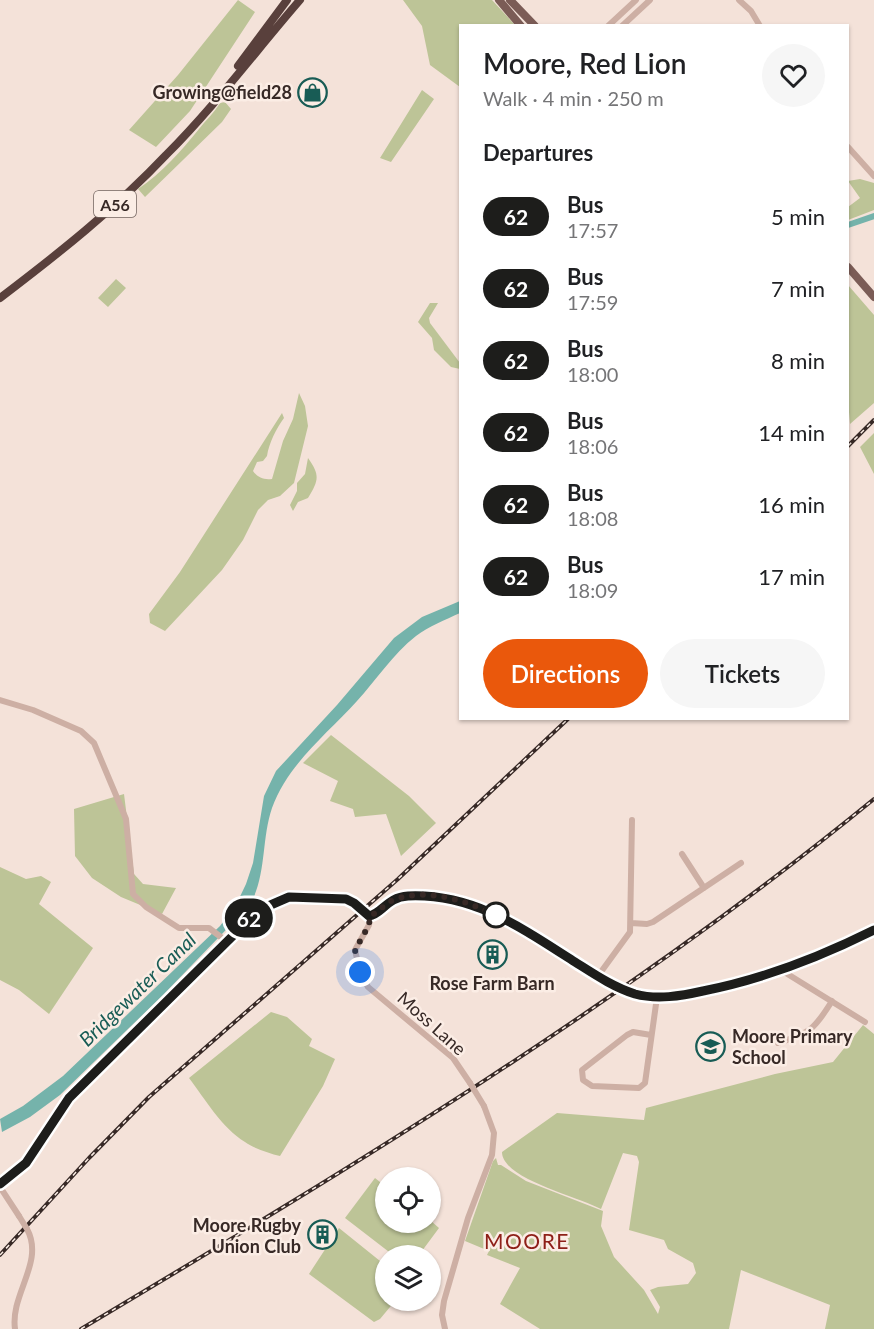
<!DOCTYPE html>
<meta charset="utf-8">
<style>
:root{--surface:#fff;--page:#f6f6f6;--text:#202124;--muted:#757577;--accent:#ea580c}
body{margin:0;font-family:Lato,sans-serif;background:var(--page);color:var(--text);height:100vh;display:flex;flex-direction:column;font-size:22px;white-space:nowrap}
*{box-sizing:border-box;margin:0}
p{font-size:20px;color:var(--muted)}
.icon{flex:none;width:33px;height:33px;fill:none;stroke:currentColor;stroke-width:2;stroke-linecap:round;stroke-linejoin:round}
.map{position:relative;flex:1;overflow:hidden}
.details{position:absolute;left:459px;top:24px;width:390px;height:696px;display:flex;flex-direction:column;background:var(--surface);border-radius:0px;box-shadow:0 2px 4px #0004}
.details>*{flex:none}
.badge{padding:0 12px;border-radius:20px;font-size:21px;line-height:39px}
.controls{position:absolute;left:375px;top:1167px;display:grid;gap:12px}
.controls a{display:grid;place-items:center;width:66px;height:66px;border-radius:50%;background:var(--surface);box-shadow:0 2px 4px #0004;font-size:30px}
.you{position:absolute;width:30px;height:30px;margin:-15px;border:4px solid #fff;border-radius:50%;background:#1a73e8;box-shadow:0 0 0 9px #1a73e833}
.map>.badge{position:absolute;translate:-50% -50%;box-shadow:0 0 0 3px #fff}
h2{padding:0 24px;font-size:22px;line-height:54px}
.round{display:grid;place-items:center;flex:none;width:63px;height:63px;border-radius:32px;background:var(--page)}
.head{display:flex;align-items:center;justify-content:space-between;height:102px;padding:0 24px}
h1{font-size:28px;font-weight:600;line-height:45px}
.cta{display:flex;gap:12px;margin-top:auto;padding:12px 24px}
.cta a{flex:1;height:69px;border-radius:36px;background:var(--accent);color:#fff;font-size:24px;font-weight:600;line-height:69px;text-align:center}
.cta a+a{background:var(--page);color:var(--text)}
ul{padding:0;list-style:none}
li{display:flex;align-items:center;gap:18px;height:72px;padding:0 24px}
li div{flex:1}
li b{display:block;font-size:22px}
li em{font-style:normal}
li .badge{min-width:66px;font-weight:700;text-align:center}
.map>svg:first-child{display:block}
.green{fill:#bdc497}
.water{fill:#75b3ab}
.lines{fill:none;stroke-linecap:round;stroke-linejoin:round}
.canal{stroke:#75b3ab;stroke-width:6}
.minor{stroke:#cdafa4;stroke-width:6}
.major{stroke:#7b5c56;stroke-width:8}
.highway{stroke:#59403c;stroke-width:8}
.rail-casing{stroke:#372926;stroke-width:4}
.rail{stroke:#fbede5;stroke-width:1.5;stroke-dasharray:4.5;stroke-linecap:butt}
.minor-bridge{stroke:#cdafa4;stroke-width:6}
.line-casing{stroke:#fff;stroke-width:14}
.line{stroke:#1d1d1b;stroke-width:9}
.walk{stroke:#372926;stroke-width:6;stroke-dasharray:0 10.8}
.stop-dot{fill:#fff;stroke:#1d1d1b;stroke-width:3}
.labels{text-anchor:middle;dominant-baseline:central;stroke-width:5;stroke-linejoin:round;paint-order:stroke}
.shield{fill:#fbede5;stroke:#72645f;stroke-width:1.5}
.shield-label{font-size:16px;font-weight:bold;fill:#372926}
.poi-label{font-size:18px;font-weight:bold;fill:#372926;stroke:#fbede5;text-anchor:end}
.street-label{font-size:18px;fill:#372926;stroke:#fbede5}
.water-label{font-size:20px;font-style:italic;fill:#185c55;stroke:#fbede5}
.quarter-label{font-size:21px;letter-spacing:1.5px;fill:#8e2018;stroke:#fbede5}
</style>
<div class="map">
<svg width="874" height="1329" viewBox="0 0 874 1329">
<rect width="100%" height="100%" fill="#f4e2d9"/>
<path class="green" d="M238 0 255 12 190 111 156 147 129 130 178 75Z
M403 0H492L515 25 460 26V87L430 65 422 26Z
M422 90 434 99 391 162 380 158Z
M225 102 231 109 222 122 145 197 138 189C162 173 181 151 199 129 206 120 214 113 220 103Z
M860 179 874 183V210L848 220V207L860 198 848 181Z
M116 279 126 288 108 307 98 298Z
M848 285 874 315V403L850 424 848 400Z
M430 303H438L429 318 430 323 460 363V369L451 367 434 350 432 338 418 322Z
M299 393 305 406 308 426 294 483 280 496 268 500 258 510 243 540 222 570 165 631 150 623 149 614 180 572 282 413 284 418C276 429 269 443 267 456L263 461 257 462 253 471C258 478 264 480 272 479L283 441 293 419Z
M874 433V474L860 447Z
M308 458C320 475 319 480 308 498L298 502 293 511 290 505 297 491V483L305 474Z
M331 735 409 796 436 823 401 856 386 814 355 817 353 809 330 801 338 781 303 763Z
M124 794 134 874 143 884 176 888 162 914 121 897 92 878 75 856 74 809Z
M0 867 26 879 41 876 51 882 39 904 93 948 49 1014 19 990 0 980Z
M271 1012 287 1017 312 1039 309 1046 335 1059 323 1086 280 1156C269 1153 255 1149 245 1142 222 1128 205 1099 189 1078Z
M863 1025 874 1034V1329H825L830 1305 741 1270 729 1329H540L500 1304 520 1268 487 1255 489 1251 465 1241 493 1161 496 1158 498 1165H501L526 1181 603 1211 601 1226 614 1257 644 1290 658 1314 660 1307 650 1290 658 1287 688 1284 696 1273 693 1263 668 1249 664 1240 629 1230 639 1162 637 1156 623 1153 601 1209C580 1197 502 1179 502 1152L557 1113 644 1120 646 1108 775 1074 833 1062Z
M375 1178 385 1186 386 1222H430L431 1221 439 1228 419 1255H393L345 1218Z
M339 1228 385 1265 386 1300 395 1301 380 1319 374 1322 309 1274Z"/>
<path class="water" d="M460 601V613C445 620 429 626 416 636 393 654 376 680 357 701 326 735 288 764 272 808 261 840 267 877 249 906L164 994 60 1095 30 1117 2 1132 0 1119 23 1106 63 1076 220 926 236 905 246 884 253 863 264 796 276 771 337 705 394 638 422 617Z"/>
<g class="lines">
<path class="canal" d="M848 225 874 216"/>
<path class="minor" d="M739 0 751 11 760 26
M608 26 636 0
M622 26 650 0
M848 147 874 176
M0 700 33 710 81 731 94 743 126 819 133 894 146 907 179 928H209L226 941
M682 854 704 888
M370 916C382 911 388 901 402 897 472 881 557 954 615 986
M370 916 369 925 355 950 360 972 368 987 453 1058 470 1083
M631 923 647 924 653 922 741 863
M781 970 865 1022
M598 976 630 932 632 820
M636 994C708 1005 810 962 874 930
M651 1035 633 1032 627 1035 582 1070 583 1080 592 1086 639 1088 645 1083 657 997
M778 1043C810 1033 814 1030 832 1001
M0 1184 26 1163 69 1098 259 910 289 897 346 899 354 903
M0 1187 19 1216
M15 1329C10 1294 45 1262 27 1229
M445 1329 442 1315 444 1301 468 1218 492 1155 494 1133 484 1106"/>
<path class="major" d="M499 0 521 26
M510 0 535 26
M848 267 874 297"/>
<path class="highway" d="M238 66 287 0
M0 298C58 254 116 208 166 155 214 107 255 52 300 0"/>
<defs>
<path id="rail" d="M848 446 874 420
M0 1255 89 1158 149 1097 398 879 569 718
M81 1329C354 1166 627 1001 874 799"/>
</defs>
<use href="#rail" class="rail-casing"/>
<use href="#rail" class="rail"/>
<path class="minor-bridge" d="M354 903 364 913
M615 986 636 994
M470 1083 484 1106
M19 1216 27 1229"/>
</g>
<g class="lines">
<defs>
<path id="line" d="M0 1184 26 1163 69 1098 259 910 289 897 346 899 354 903 369 916C382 914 387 897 408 896 473 893 522 928 575 962 594 974 613 987 635 994 657 1000 681 996 703 991 764 979 818 958 874 930"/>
</defs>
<use href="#line" class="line-casing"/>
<use href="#line" class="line"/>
<path class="walk" d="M360 972 355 950 369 925 370 916C379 912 384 904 393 900 429 886 473 903 505 920L496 915"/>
</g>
<defs>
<symbol id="shop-ring" viewBox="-11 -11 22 22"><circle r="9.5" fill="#fbede5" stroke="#185c55" stroke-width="1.5"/><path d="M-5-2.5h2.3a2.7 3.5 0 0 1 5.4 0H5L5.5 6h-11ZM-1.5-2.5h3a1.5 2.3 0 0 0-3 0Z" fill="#185c55"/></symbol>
<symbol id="building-ring" viewBox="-11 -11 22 22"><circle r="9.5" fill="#fbede5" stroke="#185c55" stroke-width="1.5"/><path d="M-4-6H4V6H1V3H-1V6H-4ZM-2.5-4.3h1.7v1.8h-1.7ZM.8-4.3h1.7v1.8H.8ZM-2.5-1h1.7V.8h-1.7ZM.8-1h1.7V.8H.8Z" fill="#185c55"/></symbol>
<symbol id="school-ring" viewBox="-11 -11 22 22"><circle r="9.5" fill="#fbede5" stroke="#185c55" stroke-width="1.5"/><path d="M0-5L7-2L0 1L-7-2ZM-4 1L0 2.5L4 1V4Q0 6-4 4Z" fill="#185c55"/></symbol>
</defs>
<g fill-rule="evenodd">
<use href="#shop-ring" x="296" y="76" width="33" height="33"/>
<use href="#building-ring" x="476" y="938" width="33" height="33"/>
<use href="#school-ring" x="694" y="1030" width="33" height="33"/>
<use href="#building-ring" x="306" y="1218" width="33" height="33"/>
</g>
<circle class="stop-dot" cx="496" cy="915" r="12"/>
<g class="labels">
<rect class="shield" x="94" y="191" width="42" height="26" rx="4.5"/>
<g class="shield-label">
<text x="115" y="204">A56</text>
</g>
<g class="poi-label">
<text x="292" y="92">Growing@field28</text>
<text x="492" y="983" text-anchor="middle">Rose Farm Barn</text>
<text x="732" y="1036" text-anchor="start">Moore Primary<tspan x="732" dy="21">School</tspan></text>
<text x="301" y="1225">Moore Rugby<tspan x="301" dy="21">Union Club</tspan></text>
</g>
<g class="street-label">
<text transform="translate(432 1023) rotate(42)">Moss Lane</text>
</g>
<g class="water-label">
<text transform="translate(137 989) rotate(-44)">Bridgewater Canal</text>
</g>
<g class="quarter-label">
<text x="527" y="1240">MOORE</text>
</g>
</g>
</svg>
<div class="controls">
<a><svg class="icon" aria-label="locate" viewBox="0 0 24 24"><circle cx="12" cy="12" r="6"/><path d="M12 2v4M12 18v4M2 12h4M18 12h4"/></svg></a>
<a><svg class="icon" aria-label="layers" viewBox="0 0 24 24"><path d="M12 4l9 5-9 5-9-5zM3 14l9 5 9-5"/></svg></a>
</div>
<div class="you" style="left:360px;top:972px"></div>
<b class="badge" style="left:249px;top:918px;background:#1d1d1b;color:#fff">62</b>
<section class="details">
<div class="head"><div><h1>Moore, Red Lion</h1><p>Walk · 4 min · 250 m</p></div><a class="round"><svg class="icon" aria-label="heart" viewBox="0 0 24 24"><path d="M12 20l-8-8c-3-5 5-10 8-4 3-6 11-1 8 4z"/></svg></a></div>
<h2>Departures</h2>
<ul>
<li><span class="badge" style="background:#1d1d1b;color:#fff">62</span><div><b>Bus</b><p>17:57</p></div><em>5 min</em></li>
<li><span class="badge" style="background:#1d1d1b;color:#fff">62</span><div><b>Bus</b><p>17:59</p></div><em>7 min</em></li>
<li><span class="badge" style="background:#1d1d1b;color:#fff">62</span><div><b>Bus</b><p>18:00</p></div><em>8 min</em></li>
<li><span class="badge" style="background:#1d1d1b;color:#fff">62</span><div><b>Bus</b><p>18:06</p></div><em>14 min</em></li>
<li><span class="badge" style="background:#1d1d1b;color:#fff">62</span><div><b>Bus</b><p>18:08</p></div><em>16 min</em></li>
<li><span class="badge" style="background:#1d1d1b;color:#fff">62</span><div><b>Bus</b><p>18:09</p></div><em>17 min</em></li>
</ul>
<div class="cta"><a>Directions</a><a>Tickets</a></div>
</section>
</div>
